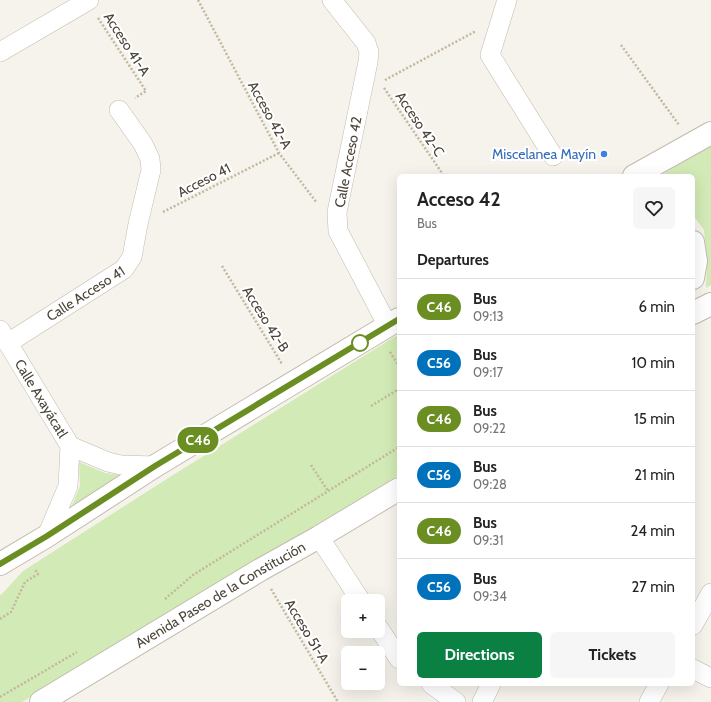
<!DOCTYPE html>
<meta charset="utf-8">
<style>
:root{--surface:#fff;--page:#f6f6f6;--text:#222;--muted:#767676;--line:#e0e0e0;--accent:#0b8043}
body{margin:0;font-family:Cabin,sans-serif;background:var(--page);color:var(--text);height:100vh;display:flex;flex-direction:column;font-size:15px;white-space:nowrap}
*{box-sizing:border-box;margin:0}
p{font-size:13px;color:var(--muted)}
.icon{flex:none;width:22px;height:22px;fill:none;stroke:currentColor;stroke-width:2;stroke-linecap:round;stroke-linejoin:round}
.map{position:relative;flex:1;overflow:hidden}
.side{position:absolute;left:397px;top:174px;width:298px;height:512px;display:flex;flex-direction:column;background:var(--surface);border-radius:6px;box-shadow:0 4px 16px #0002}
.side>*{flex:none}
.badge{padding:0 8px;border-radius:13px;font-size:14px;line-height:26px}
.buttons{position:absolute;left:341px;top:594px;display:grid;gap:8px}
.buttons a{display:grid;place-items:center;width:44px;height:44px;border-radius:6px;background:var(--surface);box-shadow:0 4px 16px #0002;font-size:20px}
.map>.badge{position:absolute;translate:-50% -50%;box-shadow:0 0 0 2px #fff}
h2{padding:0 20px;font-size:15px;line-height:36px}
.round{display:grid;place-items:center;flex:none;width:42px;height:42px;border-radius:6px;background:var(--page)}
.overview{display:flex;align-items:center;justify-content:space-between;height:68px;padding:0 20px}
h1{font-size:19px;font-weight:700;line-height:30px}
.primary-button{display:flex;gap:8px;margin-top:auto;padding:8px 20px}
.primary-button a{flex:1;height:46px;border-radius:6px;background:var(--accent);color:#fff;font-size:16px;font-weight:700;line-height:46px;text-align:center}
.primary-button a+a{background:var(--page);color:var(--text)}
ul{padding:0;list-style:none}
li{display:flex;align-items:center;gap:12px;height:56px;padding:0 20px;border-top:1px solid var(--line)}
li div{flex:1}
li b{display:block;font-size:15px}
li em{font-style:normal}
li .badge{min-width:44px;font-weight:700;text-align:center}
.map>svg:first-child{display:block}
.green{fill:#d2eab5}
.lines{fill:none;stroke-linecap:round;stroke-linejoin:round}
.minor-casing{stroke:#c2bbae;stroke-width:20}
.tertiary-casing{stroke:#c2bbae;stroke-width:24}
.path{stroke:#c4b79f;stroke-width:2.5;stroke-dasharray:2 2;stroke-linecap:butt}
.minor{stroke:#fff;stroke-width:19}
.tertiary{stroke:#fff;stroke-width:22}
.line-casing{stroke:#fff;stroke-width:9}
.line{stroke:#6b8e23;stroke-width:6}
.shop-dot{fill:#3f7fe0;stroke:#fff;stroke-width:1.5}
.stop-dot{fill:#fff;stroke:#6b8e23;stroke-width:2}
.labels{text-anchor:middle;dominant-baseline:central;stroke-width:4;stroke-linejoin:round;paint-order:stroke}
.street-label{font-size:14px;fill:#4b4439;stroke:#fff}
.shop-label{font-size:14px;fill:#366cbe;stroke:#fff;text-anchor:end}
</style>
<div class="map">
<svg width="711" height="702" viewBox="0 0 711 702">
<rect width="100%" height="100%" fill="#f6f3ec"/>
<path class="green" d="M711 145V285L706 288 707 260 704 230 693 215V176H660Z
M399 334V475L22 702H0V595L2 594 23 571 162 482Z
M79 462 105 473 121 475 70 510 80 486Z"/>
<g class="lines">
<defs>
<g id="minor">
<path d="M332 0 366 43 369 52 368 62 337 212 338 231 388 326"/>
<path d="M507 0 490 55 553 156"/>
<path d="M0 52 89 0"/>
<path id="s1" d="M0 330 70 446 68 486 47 536"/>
<path id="s2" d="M8 343 124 269 132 257 138 224 151 170 150 159 143 144 119 110"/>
<path d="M70 446 108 462 121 465 155 466"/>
<path d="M319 537 361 601"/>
<path d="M693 625 711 593"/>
<path d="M378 627 399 659"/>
<path d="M693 669 711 678"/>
<path d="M431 684 456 702"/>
<path d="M482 702 491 684"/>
<path d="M649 702 659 684"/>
</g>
<g id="tertiary">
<path d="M634 176 711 133"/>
<path d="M693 242 696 261 693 278"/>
<path d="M693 313 711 304"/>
<path d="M0 564 47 536 155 466 399 319"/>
<path id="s3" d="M41 702 260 570 319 537 399 489"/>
</g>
</defs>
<use href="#minor" class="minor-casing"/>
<use href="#tertiary" class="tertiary-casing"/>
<path class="path" d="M198 0 279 153 317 203
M98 18 146 91 135 98
M621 45 679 125
M385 80 476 31
M384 88 444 176
M163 212 279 153
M222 266 282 364
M390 352 399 366
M371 406 399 389
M311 465 328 491
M271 589 338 702
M165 599 193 575 399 447
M0 619 11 612 25 582 38 574 35 569
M0 697 77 652"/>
<use href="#minor" class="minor"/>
<use href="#tertiary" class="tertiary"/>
</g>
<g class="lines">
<defs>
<path id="line" d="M0 564 47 536 155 466 399 319"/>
</defs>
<use href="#line" class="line-casing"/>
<use href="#line" class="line"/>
</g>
<circle class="shop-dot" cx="604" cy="154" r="4"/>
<circle class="stop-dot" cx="360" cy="343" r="8"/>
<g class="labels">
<g class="street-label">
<text transform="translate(127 44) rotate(57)">Acceso 41-A</text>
<text transform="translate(270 115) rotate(61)">Acceso 42-A</text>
<text transform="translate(420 124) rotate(56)">Acceso 42-C</text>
<text transform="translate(348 162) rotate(-79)">Calle Acceso 42</text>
<text transform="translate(204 180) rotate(-27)">Acceso 41</text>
<text stroke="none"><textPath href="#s2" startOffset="92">Calle Acceso 41</textPath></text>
<text transform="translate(266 319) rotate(58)">Acceso 42-B</text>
<text stroke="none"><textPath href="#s1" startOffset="80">Calle Axayácatl</textPath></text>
<text stroke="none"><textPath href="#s3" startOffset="209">Avenida Paseo de la Constitución</textPath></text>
<text transform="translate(307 631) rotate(59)">Acceso 51-A</text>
</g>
<g class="shop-label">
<text x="596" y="154">Miscelanea Mayín</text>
</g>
</g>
</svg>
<div class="buttons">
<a>+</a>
<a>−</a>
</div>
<b class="badge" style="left:198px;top:440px;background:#6b8e23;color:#fff">C46</b>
<section class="side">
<div class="overview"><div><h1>Acceso 42</h1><p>Bus</p></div><a class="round"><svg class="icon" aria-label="heart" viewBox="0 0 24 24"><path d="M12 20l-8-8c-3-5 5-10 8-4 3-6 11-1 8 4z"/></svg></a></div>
<h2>Departures</h2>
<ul>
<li><span class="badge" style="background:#6b8e23;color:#fff">C46</span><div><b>Bus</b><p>09:13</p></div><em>6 min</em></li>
<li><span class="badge" style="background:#0072bc;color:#fff">C56</span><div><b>Bus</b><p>09:17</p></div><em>10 min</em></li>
<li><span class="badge" style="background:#6b8e23;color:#fff">C46</span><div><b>Bus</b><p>09:22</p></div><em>15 min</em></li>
<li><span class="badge" style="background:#0072bc;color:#fff">C56</span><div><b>Bus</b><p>09:28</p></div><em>21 min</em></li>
<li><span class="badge" style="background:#6b8e23;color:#fff">C46</span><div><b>Bus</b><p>09:31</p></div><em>24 min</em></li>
<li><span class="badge" style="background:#0072bc;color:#fff">C56</span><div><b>Bus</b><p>09:34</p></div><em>27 min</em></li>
</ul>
<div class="primary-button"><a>Directions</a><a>Tickets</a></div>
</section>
</div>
